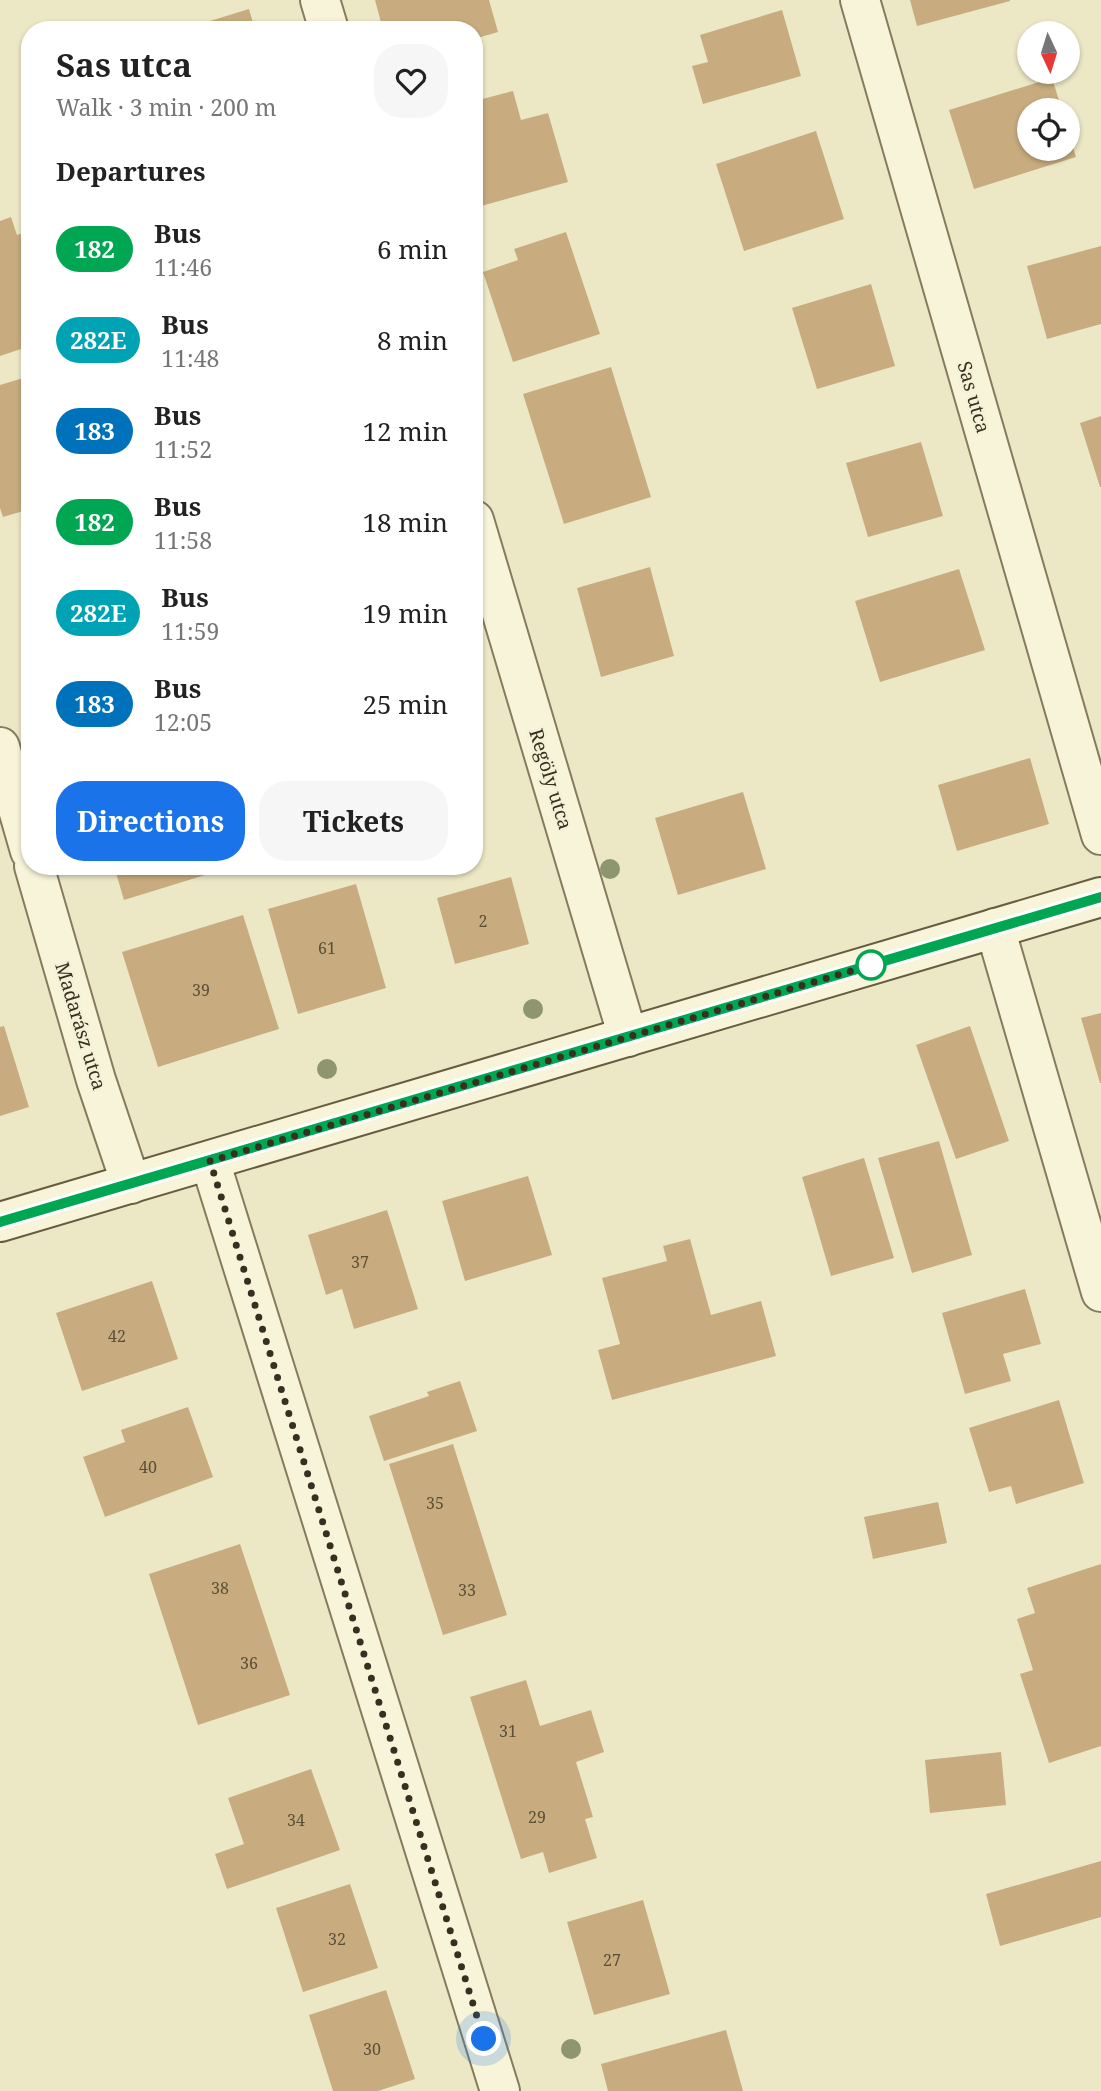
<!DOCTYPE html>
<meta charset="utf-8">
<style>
:root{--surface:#fff;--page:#f6f6f6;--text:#222;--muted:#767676;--accent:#1a73e8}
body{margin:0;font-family:"Noto Serif",serif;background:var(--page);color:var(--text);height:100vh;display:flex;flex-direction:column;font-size:26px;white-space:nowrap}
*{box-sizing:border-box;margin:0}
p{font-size:23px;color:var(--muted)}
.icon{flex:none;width:38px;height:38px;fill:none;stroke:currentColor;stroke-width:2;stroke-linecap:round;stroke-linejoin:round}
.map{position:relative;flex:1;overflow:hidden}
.drawer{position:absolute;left:21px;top:21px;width:462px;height:854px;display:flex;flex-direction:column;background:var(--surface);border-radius:28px;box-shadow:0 2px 5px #0004}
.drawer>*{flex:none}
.badge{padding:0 14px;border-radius:23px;font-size:24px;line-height:46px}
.needle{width:46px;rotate:176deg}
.fabs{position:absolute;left:1017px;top:21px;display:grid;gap:14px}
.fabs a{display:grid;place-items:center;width:63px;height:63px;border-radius:50%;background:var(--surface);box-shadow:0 2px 5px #0004;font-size:35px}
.you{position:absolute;width:35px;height:35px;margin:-18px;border:5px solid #fff;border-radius:50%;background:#1a73e8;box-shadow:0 0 0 10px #1a73e833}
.map>.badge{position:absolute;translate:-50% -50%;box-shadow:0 0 0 4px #fff}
h2{padding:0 35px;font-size:26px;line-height:63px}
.round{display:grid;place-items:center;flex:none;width:74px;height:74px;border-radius:28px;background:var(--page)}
.overview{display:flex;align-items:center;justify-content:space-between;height:119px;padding:0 35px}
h1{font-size:33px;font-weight:700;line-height:52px}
.primary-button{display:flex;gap:14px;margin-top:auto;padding:14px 35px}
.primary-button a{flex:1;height:80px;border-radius:28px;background:var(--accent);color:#fff;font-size:28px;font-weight:700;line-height:80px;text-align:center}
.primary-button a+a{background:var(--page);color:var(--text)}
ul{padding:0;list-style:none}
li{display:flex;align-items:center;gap:21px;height:91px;padding:0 35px}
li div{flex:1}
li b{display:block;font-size:26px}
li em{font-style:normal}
li .badge{min-width:77px;font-weight:700;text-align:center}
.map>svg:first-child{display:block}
.building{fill:#c8ac7f}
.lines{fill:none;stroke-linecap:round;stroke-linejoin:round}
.street-casing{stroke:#867b5d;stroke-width:42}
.secondary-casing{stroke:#685c40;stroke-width:42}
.street{stroke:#f7f4d9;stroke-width:38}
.secondary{stroke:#f7f4d9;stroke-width:38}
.tree{fill:#8d966f}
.line-casing{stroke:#fff;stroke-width:16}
.line{stroke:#00a651;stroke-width:10}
.walk{stroke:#373020;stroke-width:7;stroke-dasharray:0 12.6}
.stop-dot{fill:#fff;stroke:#00a651;stroke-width:3.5}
.labels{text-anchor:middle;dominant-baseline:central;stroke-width:5;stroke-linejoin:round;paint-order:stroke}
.number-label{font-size:16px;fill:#5b4f38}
.street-label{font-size:19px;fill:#373020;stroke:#f4f1d6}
</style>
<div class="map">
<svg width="1101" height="2091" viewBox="0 0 1101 2091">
<rect width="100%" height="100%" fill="#ece8c6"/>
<path class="building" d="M375 0H489L498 32 474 39V30H383Z
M910 0H1010V1L917 26Z
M249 9 255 30H184V29Z
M782 10 801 76 703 104 692 66 708 62 700 35Z
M1052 78 1062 110H1029V149H1068V130L1076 157 974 189 949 110Z
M513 91 521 120 548 113 568 182 474 208V122L481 120 475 101Z
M816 131 844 219 744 251 716 164Z
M11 217 17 235 27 232 30 234V346L0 356V221Z
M566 232 600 334 513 362 483 272 518 260 514 249Z
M1101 246V324L1047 339 1027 266Z
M871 284 895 366 817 389 792 308Z
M611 367 651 497 564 524 523 394Z
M30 376V509L3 517 0 508V385Z
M1101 416V487H1100L1080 423Z
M921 442 943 516 868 537 846 463Z
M650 567 674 656 601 677 577 588Z
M959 569 985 650 880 682 855 601Z
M1030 758 1049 824 957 851 938 785Z
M743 792 766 869 678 895 655 818Z
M114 866H231V867L124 900Z
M511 877 529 944 455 964 437 898Z
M356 884 386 988 298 1014 268 909Z
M243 915 279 1029 158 1067 122 952Z
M1101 1013V1083H1100L1081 1018Z
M4 1026 29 1107 0 1116V1027Z
M970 1026 1009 1141 956 1159 916 1045Z
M939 1141 972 1255 912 1273 878 1158Z
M864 1158 894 1258 831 1276 802 1177Z
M528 1176 552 1255 465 1281 442 1201Z
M387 1210 418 1309 354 1329 342 1289 326 1295 308 1235Z
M690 1239 711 1315 761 1301 776 1356 612 1400 598 1350 620 1344 602 1278 667 1261 663 1246Z
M152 1281 178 1359 82 1391 56 1313Z
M1025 1289 1041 1344 1003 1354 1011 1381 965 1394 942 1313Z
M460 1381 477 1431 384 1461 369 1416 429 1396 427 1392Z
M1059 1400 1084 1483 1016 1504 1011 1486 989 1492 969 1428Z
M188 1407 213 1477 105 1517 83 1457 125 1442 121 1430Z
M453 1444 507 1615 443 1635 389 1464Z
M938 1502 947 1543 873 1559 864 1517Z
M240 1544 290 1695 198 1725 149 1574Z
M1101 1564V1746L1049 1763 1020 1674 1033 1670 1017 1619 1035 1613 1027 1588Z
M526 1680 540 1726 591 1710 604 1752 576 1762 593 1817 585 1819 597 1858 549 1873 543 1852 521 1859 470 1697Z
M1001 1752 1006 1805 930 1813 925 1760Z
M311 1769 340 1850 227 1889 215 1854 244 1844 228 1798Z
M1101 1861V1917L1000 1946 986 1894Z
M350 1884 378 1968 303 1992 276 1908Z
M643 1900 670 1994 594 2015 567 1922Z
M386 1990 415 2079 378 2091H333L309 2015Z
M726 2030 743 2091H608L601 2064Z"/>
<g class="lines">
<defs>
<path id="street" d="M320 0 329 30
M860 0 1101 835
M474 520 628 1037
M0 747 30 851
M34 866 96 1080 131 1184
M995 928 1101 1292
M210 1161 500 2091"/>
<path id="secondary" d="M0 1222 1101 897"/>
</defs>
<use href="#street" class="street-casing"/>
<use href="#secondary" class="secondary-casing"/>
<use href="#street" class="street"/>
<use href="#secondary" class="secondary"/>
</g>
<g class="tree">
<circle cx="610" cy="869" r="10"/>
<circle cx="533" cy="1009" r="10"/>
<circle cx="327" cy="1069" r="10"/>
<circle cx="571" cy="2049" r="10"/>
</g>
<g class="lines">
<defs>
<path id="line" d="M0 1222 1101 897"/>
</defs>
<use href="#line" class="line-casing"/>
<use href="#line" class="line"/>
<path class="walk" d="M484 2039 210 1161 871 965"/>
</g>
<circle class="stop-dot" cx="871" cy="965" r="14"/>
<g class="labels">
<g class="number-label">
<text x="483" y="921">2</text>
<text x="327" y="948">61</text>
<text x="201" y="990">39</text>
<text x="360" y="1262">37</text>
<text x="117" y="1336">42</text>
<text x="148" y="1467">40</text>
<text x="435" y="1503">35</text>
<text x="220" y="1588">38</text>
<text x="467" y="1590">33</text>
<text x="249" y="1663">36</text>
<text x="508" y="1731">31</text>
<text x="537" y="1817">29</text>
<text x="296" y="1820">34</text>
<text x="337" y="1939">32</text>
<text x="612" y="1960">27</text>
<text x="372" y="2049">30</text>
</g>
<g class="street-label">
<text transform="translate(974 397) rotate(74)">Sas utca</text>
<text transform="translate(551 779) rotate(73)">Regöly utca</text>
<text transform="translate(81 1026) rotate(73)">Madarász utca</text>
</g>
</g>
</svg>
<div class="fabs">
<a><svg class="needle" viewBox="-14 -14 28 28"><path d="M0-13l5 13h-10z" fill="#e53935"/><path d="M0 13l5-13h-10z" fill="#767676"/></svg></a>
<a><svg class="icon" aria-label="locate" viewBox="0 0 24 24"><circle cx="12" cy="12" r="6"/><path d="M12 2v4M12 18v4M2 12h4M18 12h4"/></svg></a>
</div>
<div class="you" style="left:484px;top:2039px"></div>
<section class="drawer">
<div class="overview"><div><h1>Sas utca</h1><p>Walk · 3 min · 200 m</p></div><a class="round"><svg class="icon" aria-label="heart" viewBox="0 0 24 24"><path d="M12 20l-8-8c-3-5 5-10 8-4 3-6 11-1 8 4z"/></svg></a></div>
<h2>Departures</h2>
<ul>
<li><span class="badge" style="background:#00a651;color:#fff">182</span><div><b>Bus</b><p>11:46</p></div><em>6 min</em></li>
<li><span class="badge" style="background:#00a3b4;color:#fff">282E</span><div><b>Bus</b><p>11:48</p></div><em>8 min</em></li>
<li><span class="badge" style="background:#0072bc;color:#fff">183</span><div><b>Bus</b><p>11:52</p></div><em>12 min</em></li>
<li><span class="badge" style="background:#00a651;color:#fff">182</span><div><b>Bus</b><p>11:58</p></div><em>18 min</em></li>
<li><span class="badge" style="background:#00a3b4;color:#fff">282E</span><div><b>Bus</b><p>11:59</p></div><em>19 min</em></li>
<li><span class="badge" style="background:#0072bc;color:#fff">183</span><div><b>Bus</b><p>12:05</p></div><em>25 min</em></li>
</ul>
<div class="primary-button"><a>Directions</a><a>Tickets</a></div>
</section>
</div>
